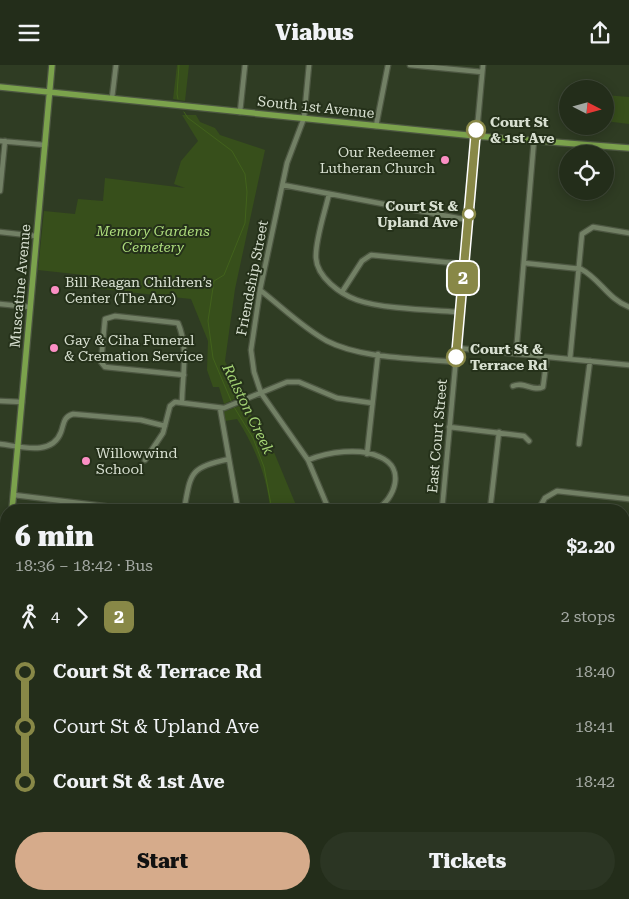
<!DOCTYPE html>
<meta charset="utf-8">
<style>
:root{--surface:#232d1a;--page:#2b3523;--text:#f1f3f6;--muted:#a3a8a2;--line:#404939;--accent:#d6ab8b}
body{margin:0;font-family:"Roboto Serif",serif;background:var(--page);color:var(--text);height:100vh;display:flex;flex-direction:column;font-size:19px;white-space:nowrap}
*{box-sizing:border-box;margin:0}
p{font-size:16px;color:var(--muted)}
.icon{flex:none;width:28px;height:28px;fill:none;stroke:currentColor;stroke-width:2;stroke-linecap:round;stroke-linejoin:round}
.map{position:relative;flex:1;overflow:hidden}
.details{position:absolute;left:0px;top:439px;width:630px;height:396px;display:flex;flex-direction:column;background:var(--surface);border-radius:20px 20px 0 0;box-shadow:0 2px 12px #0003,0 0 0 1px var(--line)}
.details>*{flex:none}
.badge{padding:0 10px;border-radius:8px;font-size:18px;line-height:32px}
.needle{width:32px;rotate:96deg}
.buttons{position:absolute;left:559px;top:15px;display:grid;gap:10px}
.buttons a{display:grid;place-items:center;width:55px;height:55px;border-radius:50%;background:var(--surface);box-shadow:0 2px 12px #0003,0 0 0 1px var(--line);font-size:25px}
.map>.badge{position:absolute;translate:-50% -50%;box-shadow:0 0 0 2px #fff}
.legs{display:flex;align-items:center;gap:8px;height:55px;padding:0 15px;font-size:16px}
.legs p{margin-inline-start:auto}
.summary{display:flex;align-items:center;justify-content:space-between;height:85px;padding:0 15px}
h1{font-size:28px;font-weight:800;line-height:38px}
.action{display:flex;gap:10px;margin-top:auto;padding:10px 15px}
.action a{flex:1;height:58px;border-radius:30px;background:var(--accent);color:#111;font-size:20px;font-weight:800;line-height:58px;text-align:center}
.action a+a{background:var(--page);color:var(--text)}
ul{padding:0 15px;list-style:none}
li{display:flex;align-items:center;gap:18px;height:55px;font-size:19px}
li i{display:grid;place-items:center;width:8px;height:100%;margin:0 6px;background:currentColor}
li i::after{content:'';width:12px;height:12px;margin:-6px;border:4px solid;border-radius:50%;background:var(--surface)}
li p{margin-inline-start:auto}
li:first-child i{background:linear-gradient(#0000 50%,currentColor 0)}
li:last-child i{background:linear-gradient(currentColor 50%,#0000 0)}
header{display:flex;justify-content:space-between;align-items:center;height:65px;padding:0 15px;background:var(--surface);font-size:22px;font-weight:800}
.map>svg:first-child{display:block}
.green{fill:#374f1b}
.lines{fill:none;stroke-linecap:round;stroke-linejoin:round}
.stream{stroke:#42621c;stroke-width:1}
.minor-casing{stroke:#4d5742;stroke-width:7}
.major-casing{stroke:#4d5742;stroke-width:8}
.minor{stroke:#728065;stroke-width:4.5}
.major{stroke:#7ba24c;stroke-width:5.5}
.line-1-casing{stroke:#fff;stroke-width:11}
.line-1{stroke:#888847;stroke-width:8}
.stop-1-dot{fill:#fff;stroke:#888847;stroke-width:2.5}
.poi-dot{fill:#fb8fc4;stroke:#25311a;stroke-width:2}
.labels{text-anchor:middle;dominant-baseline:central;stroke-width:4;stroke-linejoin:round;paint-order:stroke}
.street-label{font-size:14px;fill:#d8e0d1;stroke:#25311a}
.stop-label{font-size:14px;font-weight:bold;fill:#d8e0d1;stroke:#25311a;text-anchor:start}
.poi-label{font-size:14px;fill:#d8e0d1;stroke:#25311a;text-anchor:start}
.park-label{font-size:14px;font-style:italic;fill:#addc7d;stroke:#25311a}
.water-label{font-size:15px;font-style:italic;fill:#a5d475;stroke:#25311a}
</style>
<header><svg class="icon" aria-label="menu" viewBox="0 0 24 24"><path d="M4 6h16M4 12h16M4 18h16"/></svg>Viabus<svg class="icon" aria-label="share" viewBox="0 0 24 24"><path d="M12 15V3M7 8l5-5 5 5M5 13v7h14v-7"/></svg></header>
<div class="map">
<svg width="629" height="834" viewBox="0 0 629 834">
<rect width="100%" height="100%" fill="#2f3c23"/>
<path class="green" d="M177 0H189L185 36 173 34Z
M605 30 629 32V59L605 56Z
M182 50H196L200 57 215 63 220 70 265 85 235 224 225 296 241 331 224 339 219 322H213L207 305 208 276 191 234 92 223 93 211 38 205 44 146 75 149 78 134 103 136 105 113 185 123 174 119 181 96 198 76Z
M244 339 271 380 298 445H270C268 413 254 380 237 354L225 356 223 347Z"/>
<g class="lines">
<path class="stream" d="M178 34 177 29 179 0
M184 47 188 53 232 86 245 109 247 127 245 158 224 210 214 216 208 256 213 293 232 338
M234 342 253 373 264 402 272 445
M144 834 146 829"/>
<defs>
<path id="minor" d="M309 0 304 53 287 98 260 225 251 285 254 307 261 328 308 395 329 445
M410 0 482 7
M112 33 116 0
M240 47 245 0
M376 61 388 0
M0 76 45 80
M283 120 468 155
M0 126 5 76
M329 129C325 147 315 175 316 193 317 212 340 229 357 235 382 244 432 245 460 247
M0 167 36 171
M524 198 581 204C600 214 608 234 629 242
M260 225C282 242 303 263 327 276 362 294 416 293 455 297
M342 227 362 196 371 190 464 199
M0 239 30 242
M457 283 629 300
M516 289 534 75
M570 294 582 169 593 162 629 168
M513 321C524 316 533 327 543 322L547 292
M0 336 22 337
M182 338C182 312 189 283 178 258L115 251 105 254 101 297 105 302 184 310
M220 343 238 445
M449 362 524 371 529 376
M0 379C19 381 52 392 61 367 64 359 63 352 73 349L141 355 165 361
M579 379 590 296
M367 389 378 289
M145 395 163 368 170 341 175 337 224 343 287 317H299L337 333 372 338
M308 395C328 387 360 382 380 392 406 403 395 434 376 445
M14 430 136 445
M184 445C191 407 189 403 229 394
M442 445 483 0
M490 445 499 367
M538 445 545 433 557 426 629 434
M624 485H629
M624 538 629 539
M0 633H6
M0 689 6 690
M624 701H629
M624 753H629
M624 812 629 807
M221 829 223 834
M279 829 283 834
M361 829 379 834
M68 834 74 829
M408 834V829
M601 834 605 829"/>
<path id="major" d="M0 22 476 71 629 83
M12 445 52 0
M0 589 6 514"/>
</defs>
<use href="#minor" class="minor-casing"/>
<use href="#major" class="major-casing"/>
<use href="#minor" class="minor"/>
<use href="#major" class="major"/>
</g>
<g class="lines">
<defs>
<path id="line-1" d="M456 292 476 65"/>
</defs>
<use href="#line-1" class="line-1-casing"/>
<use href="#line-1" class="line-1"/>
</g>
<g class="stop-1-dot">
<circle cx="476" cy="65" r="9"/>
<circle cx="469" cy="149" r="6"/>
<circle cx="456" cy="292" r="9"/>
</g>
<g class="poi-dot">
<circle cx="445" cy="95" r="5"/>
<circle cx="55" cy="225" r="5"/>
<circle cx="54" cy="283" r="5"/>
<circle cx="86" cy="396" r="5"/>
</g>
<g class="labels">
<g class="street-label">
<text transform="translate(316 42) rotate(6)">South 1st Avenue</text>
<text transform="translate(252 213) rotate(-79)">Friendship Street</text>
<text transform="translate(20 221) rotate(-85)">Muscatine Avenue</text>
<text transform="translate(437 371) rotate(-85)">East Court Street</text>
</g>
<g class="stop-label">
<text x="490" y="57">Court St<tspan x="490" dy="16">&amp; 1st Ave</tspan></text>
<text x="458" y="141" text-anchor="end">Court St &amp;<tspan x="458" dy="16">Upland Ave</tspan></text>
<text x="470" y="284">Court St &amp;<tspan x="470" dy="16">Terrace Rd</tspan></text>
</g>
<g class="poi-label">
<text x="435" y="87" text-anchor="end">Our Redeemer<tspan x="435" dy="16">Lutheran Church</tspan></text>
<text x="65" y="217">Bill Reagan Children’s<tspan x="65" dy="16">Center (The Arc)</tspan></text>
<text x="64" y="275">Gay &amp; Ciha Funeral<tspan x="64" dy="16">&amp; Cremation Service</tspan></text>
<text x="96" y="388">Willowwind<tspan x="96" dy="16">School</tspan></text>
</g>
<g class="park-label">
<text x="153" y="166">Memory Gardens<tspan x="153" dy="16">Cemetery</tspan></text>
</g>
<g class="water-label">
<text transform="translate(248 344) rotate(64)">Ralston Creek</text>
</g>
</g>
</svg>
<div class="buttons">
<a><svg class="needle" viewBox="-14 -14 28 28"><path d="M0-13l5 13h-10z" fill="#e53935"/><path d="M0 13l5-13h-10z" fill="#a3a8a2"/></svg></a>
<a><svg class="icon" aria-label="locate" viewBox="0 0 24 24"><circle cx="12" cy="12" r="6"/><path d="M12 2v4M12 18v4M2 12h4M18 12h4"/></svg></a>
</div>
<b class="badge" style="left:463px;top:213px;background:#888847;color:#fff">2</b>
<section class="details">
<div class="summary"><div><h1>6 min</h1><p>18:36 – 18:42 · Bus</p></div><b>$2.20</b></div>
<div class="legs"><svg class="icon" aria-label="walk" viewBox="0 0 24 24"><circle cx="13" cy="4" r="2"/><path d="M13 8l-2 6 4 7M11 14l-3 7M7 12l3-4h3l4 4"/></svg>4<svg class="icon" aria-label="forward" viewBox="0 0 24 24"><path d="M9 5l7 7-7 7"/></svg><b class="badge" style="background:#888847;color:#fff">2</b><p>2 stops</p></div>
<ul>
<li><i style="color:#888847"></i><b>Court St &amp; Terrace Rd</b><p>18:40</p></li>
<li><i style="color:#888847"></i><span>Court St &amp; Upland Ave</span><p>18:41</p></li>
<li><i style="color:#888847"></i><b>Court St &amp; 1st Ave</b><p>18:42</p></li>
</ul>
<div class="action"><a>Start</a><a>Tickets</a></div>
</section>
</div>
